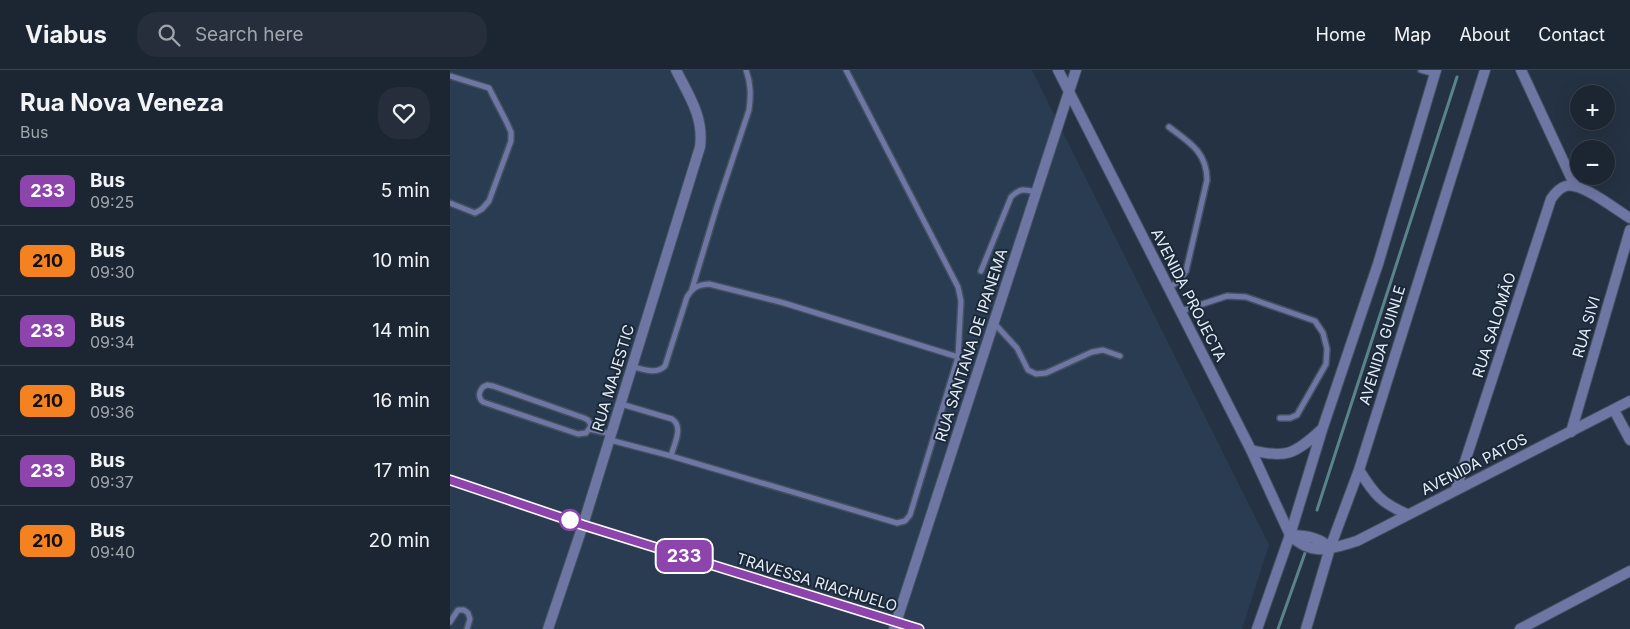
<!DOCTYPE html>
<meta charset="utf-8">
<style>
:root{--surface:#1c2632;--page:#252e3a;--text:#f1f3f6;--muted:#a0a5ac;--line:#3a434d}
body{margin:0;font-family:Inter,sans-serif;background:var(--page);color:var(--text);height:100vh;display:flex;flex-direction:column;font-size:19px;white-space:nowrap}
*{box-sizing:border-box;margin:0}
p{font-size:16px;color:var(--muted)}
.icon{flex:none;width:28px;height:28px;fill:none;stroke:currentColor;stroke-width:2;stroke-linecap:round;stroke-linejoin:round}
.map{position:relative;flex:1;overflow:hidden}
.details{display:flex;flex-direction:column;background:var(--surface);width:450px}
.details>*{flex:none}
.badge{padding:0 10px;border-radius:8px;font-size:18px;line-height:32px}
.controls{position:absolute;left:1120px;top:15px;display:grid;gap:10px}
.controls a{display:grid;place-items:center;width:45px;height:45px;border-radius:50%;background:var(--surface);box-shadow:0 5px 20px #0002,0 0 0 1px var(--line);font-size:25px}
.map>.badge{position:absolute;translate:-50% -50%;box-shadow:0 0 0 2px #fff}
.round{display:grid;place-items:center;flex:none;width:52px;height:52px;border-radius:20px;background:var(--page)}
.head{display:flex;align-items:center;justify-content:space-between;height:85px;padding:0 20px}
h1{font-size:24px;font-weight:700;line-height:38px}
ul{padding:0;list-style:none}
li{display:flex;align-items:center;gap:15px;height:70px;padding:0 20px;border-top:1px solid var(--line)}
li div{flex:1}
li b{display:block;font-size:19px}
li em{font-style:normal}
li .badge{min-width:55px;font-weight:700;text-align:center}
header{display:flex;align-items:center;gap:30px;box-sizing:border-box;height:70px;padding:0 25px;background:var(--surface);border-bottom:1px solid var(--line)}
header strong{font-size:24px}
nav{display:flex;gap:28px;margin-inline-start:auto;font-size:18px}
.search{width:350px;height:45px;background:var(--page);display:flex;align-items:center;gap:12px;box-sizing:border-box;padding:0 18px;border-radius:20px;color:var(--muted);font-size:19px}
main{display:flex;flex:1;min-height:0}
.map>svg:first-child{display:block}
.built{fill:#293c51}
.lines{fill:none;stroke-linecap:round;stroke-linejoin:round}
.stream{stroke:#5a848d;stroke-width:3}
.service-casing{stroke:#445060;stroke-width:8}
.minor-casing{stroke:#445060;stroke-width:12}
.tertiary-casing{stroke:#445060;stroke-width:12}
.service{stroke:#6e76a3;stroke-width:5}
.minor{stroke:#6e76a3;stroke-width:10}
.tertiary{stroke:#6e76a3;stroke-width:10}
.line-casing{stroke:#fff;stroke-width:11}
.line{stroke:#8e44ad;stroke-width:8}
.stop-dot{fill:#fff;stroke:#8e44ad;stroke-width:2.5}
.labels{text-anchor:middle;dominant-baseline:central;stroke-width:4;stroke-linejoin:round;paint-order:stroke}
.street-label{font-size:15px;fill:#e5eef9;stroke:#1b2838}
</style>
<header>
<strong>Viabus</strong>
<div class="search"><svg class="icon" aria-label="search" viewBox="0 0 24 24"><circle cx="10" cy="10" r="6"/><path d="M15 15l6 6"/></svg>Search here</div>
<nav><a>Home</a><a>Map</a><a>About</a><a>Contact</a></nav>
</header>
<main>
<section class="details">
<div class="head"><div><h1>Rua Nova Veneza</h1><p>Bus</p></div><a class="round"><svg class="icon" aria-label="heart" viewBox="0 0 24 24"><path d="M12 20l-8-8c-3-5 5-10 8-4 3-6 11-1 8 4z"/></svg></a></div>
<ul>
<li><span class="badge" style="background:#8e44ad;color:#fff">233</span><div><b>Bus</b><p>09:25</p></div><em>5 min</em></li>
<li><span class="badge" style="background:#f58220;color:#111">210</span><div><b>Bus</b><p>09:30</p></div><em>10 min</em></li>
<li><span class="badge" style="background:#8e44ad;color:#fff">233</span><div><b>Bus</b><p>09:34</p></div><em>14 min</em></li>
<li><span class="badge" style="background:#f58220;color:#111">210</span><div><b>Bus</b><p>09:36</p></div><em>16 min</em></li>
<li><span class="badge" style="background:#8e44ad;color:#fff">233</span><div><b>Bus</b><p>09:37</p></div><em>17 min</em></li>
<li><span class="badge" style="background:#f58220;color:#111">210</span><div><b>Bus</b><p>09:40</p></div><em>20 min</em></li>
</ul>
</section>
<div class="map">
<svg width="1180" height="559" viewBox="0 0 1180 559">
<rect width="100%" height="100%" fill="#253243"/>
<path class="built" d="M0 0H582L819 475 792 559H0Z"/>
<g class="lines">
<path class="stream" d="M867 440 1007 7
M828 559 855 483"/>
<defs>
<path id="service" d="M971 0 985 4
M0 6 39 18 56 51 61 62V71L39 131 32 139 25 143 0 133
M719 57C739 72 757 82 757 110L736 201 729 211 719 218
M531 201 561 127C570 118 574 119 586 122
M242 219 267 136 299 40C301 25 301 14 296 0
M731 241 777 226 796 227 865 251 873 263 877 279 876 294 847 345 840 348H830
M544 253 567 278 578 300 586 304 596 303 642 282 653 280 670 286
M183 297C194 299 206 305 215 296L237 227C243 217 248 215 259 214L334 233 508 287
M139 359 141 355 138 350 134 348 43 316 37 315 33 317C28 323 28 327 33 332L128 364 136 363 139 359 161 364
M160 370 221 386C224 374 234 357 222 349L171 334
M221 386 447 453 455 451 460 445 508 287 511 231 508 217 396 0
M0 552 8 540H14L18 543 20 549 17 559"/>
<path id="minor" d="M608 0 801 380 840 465
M1071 0 1125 116
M1164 340 1180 370
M1121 362 1180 160
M1006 419 1101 129C1105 123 1109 118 1116 116 1132 112 1166 140 1180 148
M98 559 133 455 250 77C254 47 239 26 226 0
M444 559 626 0
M1070 559 1180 501"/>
<path id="tertiary" d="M801 380C836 389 845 384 871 360
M909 400C924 424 931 433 957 444
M0 410 133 455 469 559
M840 465C862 487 880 479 907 471L1180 331
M840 465C855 465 870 467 880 478
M807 559 840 465 872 360 928 194 986 0
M856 559 880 478 909 400 1035 0"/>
</defs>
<use href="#service" class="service-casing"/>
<use href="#minor" class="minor-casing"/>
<use href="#tertiary" class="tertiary-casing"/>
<use href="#service" class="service"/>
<use href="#minor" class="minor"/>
<use href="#tertiary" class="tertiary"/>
</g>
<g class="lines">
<defs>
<path id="line" d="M0 410 133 455 469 559"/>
</defs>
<use href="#line" class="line-casing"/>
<use href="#line" class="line"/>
</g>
<circle class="stop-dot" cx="120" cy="450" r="10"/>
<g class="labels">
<g class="street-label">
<text transform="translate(739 225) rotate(63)">AVENIDA PROJECTA</text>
<text transform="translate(1044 255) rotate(-72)">RUA SALOMÃO</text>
<text transform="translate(1136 257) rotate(-74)">RUA SIVI</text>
<text transform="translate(521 275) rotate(-72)">RUA SANTANA DE IPANEMA</text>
<text transform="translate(932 275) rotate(-73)">AVENIDA GUINLE</text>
<text transform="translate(163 308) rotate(-73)">RUA MAJESTIC</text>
<text transform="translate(1024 394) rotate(-27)">AVENIDA PATOS</text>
<text transform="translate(367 512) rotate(17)">TRAVESSA RIACHUELO</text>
</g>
</g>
</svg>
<div class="controls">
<a>+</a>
<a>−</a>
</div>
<b class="badge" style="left:234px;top:486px;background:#8e44ad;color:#fff">233</b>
</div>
</main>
